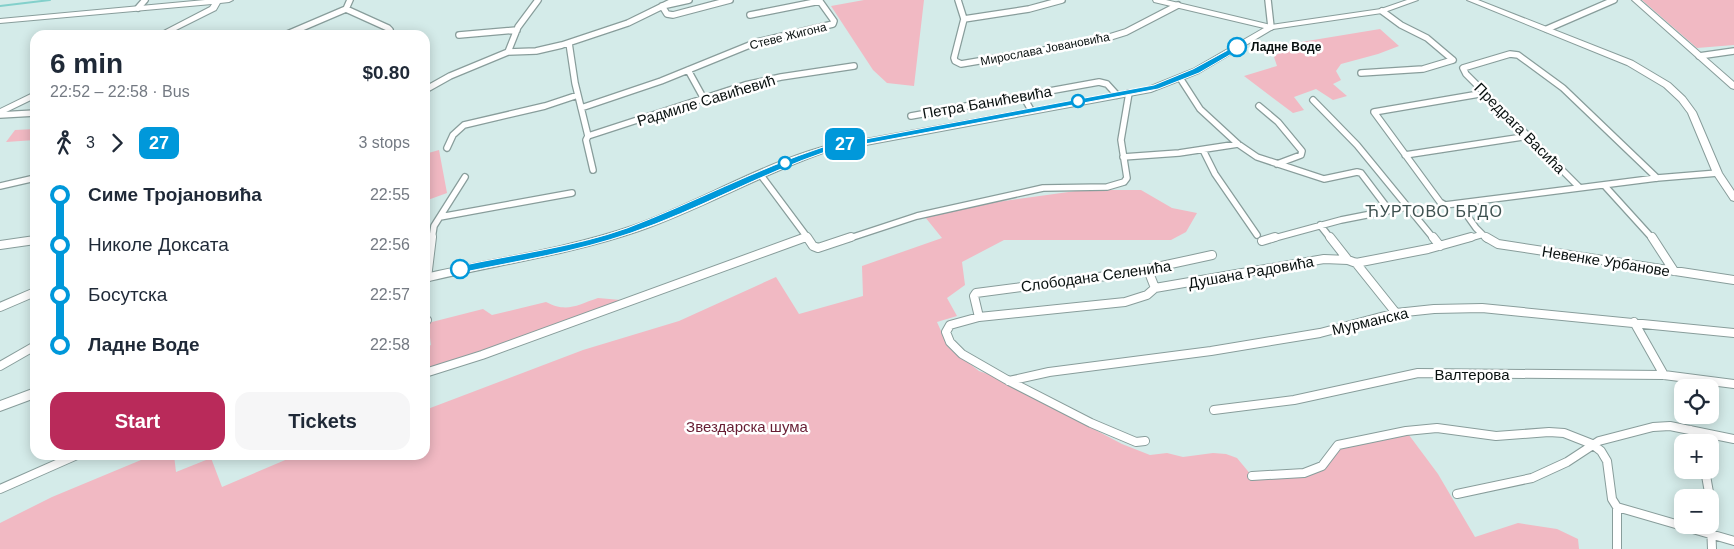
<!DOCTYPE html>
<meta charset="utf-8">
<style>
:root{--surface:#fff;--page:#f6f6f7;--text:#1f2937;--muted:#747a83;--accent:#b92a5a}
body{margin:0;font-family:Arial,sans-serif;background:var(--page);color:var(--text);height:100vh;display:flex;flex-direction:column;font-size:19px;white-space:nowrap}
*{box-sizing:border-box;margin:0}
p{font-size:16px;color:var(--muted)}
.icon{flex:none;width:28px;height:28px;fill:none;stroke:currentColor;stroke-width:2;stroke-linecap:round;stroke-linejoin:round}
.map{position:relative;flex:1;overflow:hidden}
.panel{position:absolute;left:30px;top:30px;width:400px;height:430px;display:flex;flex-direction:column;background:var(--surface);border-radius:15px;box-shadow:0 2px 12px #0003}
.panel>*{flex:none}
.badge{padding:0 10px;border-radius:8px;font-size:18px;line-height:32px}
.tools{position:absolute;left:1674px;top:379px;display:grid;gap:10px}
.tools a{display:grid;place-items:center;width:45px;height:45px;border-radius:10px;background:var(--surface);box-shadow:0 2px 12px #0003;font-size:25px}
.map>.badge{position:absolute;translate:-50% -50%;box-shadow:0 0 0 2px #fff}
.legs{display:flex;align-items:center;gap:8px;height:55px;padding:0 20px;font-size:16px}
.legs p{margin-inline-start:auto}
.overview{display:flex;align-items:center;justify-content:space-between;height:85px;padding:0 20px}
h1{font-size:28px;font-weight:700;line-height:38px}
.button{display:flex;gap:10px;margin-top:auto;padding:10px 20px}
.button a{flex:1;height:58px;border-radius:15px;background:var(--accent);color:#fff;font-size:20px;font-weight:700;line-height:58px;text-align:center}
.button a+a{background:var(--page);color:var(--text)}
ul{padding:0 20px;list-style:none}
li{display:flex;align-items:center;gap:18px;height:50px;font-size:19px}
li i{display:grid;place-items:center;width:8px;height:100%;margin:0 6px;background:currentColor}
li i::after{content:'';width:12px;height:12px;margin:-6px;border:4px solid;border-radius:50%;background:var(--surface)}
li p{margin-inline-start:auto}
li:first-child i{background:linear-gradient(#0000 50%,currentColor 0)}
li:last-child i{background:linear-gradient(currentColor 50%,#0000 0)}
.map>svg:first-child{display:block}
.green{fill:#f1b9c3}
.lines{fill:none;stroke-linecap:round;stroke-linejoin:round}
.stream{stroke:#83d0cb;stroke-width:2}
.street-far1-casing{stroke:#889d9b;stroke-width:8}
.street-casing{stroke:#889d9b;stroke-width:10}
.secondary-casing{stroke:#889d9b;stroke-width:2}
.street-far1{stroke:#fff;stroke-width:5.5}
.street{stroke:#fff;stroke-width:8}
.secondary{fill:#fff;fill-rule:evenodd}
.line-1{fill:#0098da;stroke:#fff}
.stop-1-dot{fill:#fff;stroke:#0098da;stroke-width:2.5}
.labels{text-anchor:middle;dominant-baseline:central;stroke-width:5;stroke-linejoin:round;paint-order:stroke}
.far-street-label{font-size:12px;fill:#091110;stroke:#fff}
.far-stop-label{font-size:12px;font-weight:bold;fill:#091110;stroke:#fff;text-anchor:start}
.street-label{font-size:15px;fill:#091110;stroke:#fff}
.park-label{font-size:15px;fill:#671d33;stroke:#fff}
.neighbourhood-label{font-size:16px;letter-spacing:1px;fill:#3e5150;stroke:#fff}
</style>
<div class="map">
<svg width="1734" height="549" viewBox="0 0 1734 549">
<rect width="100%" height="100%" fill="#d4ebe9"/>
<path class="green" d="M864 0H924L914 86 887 83 873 70 831 6Z
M1642 0H1734V45L1697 48Z
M1380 29 1399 46 1378 54 1341 64 1336 71 1341 80 1333 84 1347 96 1333 100 1316 89 1294 97 1304 110 1293 113 1244 76 1277 66 1274 57 1289 44Z
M35 129V140L6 142 15 130Z
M439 150 447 193 425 201V154Z
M1083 190H1141L1172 208 1197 213 1186 232 1171 240H1004L962 262 965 285 947 298 957 316 937 322 948 347 979 371 993 376 1122 444 1150 455 1167 453 1183 457 1213 453 1226 454 1237 458 1252 476 1316 469 1335 447 1406 431 1438 474 1475 537 1518 523 1557 529 1578 539 1579 549H0V523L52 497 153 455H174L176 472 211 458 222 487 297 455H425V410L583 350 679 321 776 277 799 314 863 296 862 266 942 238 925 217 990 203Z
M598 298 632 301 425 372V348L431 345 428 323 483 309 492 315 546 302C567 313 577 305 598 298Z"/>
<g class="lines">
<path class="stream" d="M0 6 50 0"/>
<defs>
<path id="street-far1" d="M350 0 346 9 388 28 390 30 386 35
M689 0 662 6 667 14 673 15 730 0
M958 0 964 19 954 58 955 61 961 64 1097 41 1126 32 1178 5
M1268 0 1271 27
M138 8 145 0
M1382 11 1401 25 1427 38 1453 60
M750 15 820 1
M964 19 1029 9 1062 0
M1547 29 1614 0
M285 35 346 9
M459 35 517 30
M569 43 575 83 588 136 586 140 593 170
M508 52 518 27 538 0
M1699 56 1734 51
M688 70 704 99
M1361 73 1423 69 1453 60
M1180 78 1200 109 1238 144 1257 157 1324 179 1357 172 1361 173 1389 210
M425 90 450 76 508 52 536 51 562 45 628 23 675 0
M1485 93 1374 112 1440 202 1445 205 1657 178 1718 173
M1023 96 1031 110
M1313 100 1357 145 1434 239
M1259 106 1278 122 1302 151 1301 155 1277 164
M581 108 661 81 757 42 833 24 834 21 819 0
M0 115 35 113
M911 116 1099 82 1107 84 1117 95
M588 136 745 85 781 77 854 66
M447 148 453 135 464 125 545 106 578 95
M1203 150 1215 174 1257 235
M1405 155 1529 136
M1123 157 1179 153 1238 144
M760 174 807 237
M1604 185 1653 239
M0 186 35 178
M1579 187 1466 74 1463 68 1510 54 1518 55 1563 88 1657 178
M1459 204 1476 228 1487 239
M440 217 572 193
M1320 225 1331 239
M432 239 434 226 465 177
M802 239 807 237 808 239
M847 239 917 216 1043 188 1107 187 1124 182 1127 178 1121 140 1129 93
M1271 239 1341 220 1407 207
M1466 239 1480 235"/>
<path id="street" d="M807 237 813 246 818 248 851 237
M1330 237 1348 260
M1433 237 1440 246
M1486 237 1498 244 1734 280
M1652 237 1674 271
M1262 241 1275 237
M0 245 35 240
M1356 263 1396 313
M1148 270 1155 288
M427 278 432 237
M1155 288 1324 259 1348 260 1356 263 1428 249 1471 237
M0 307 35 292
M979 317 974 296 976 293 1129 273 1212 255
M425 321 427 320
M1634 322 1664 375
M0 366 35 346
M425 373 482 355 806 237
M1009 381 1049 372 1211 351 1320 333 1396 313 1434 309 1482 308 1734 333
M1214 410 1294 400 1418 373 1664 375 1734 384
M1690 430 1696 442
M1145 441 1136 442 1091 423 1009 381 962 354 950 342 946 332 950 325 979 317 1125 302 1147 295 1155 288
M1705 470 1710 498
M1252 476 1304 473 1322 466 1338 445 1406 431 1437 428 1496 436 1549 432 1564 433 1592 444 1601 451 1607 461 1612 499 1617 507V549
M0 489 77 455
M1457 494 1532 478 1567 462 1599 441 1653 427 1670 426 1734 439
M1710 499 1712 549
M1617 507 1734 541"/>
<path id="secondary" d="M205 0H233L229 2 220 3 216 10 166 35H156L210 7 212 4 0 23V19Z
M1153 0H1166L1271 25 1381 9 1407 0H1418L1382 13 1273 29 1199 73 1151 92 823 153C760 175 702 209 639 231 569 255 496 265 425 282V274C494 258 565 249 632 226 697 203 756 166 822 147L1146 88 1193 69 1264 28 1154 2Z
M1467 0H1478L1633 61 1670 83 1685 97 1696 112 1722 173 1734 191V201L1731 200 1713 173 1688 113 1679 101 1664 87 1627 65Z
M1632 0H1640L1734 82V89L1731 88Z
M35 92V98L0 115V109Z
M35 388V398L0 411V401Z"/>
</defs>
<use href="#street-far1" class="street-far1-casing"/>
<use href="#street" class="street-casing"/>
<use href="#secondary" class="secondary-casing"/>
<use href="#street-far1" class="street-far1"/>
<use href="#street" class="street"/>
<use href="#secondary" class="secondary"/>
</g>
<path class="line-1" d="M1237 45 1240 46V49L1199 73 1158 89 828 151C760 174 698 210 631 233 576 252 517 261 460 273L455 269 460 266C515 254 574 247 627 228 693 203 756 169 823 147L1154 85 1193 69Z"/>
<g class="stop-1-dot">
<circle cx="1237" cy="47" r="9"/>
<circle cx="1078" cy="101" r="6"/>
<circle cx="785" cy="163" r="6"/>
<circle cx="460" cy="269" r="9"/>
</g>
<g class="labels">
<g class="far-street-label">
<text transform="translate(788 36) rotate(-14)">Стеве Жигона</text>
<text transform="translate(1045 49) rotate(-11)">Мирослава Јовановића</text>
</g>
<g class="far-stop-label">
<text x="1251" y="47">Ладне Воде</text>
</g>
<g class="street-label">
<text transform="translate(706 100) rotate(-17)">Радмиле Савићевић</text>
<text transform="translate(987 102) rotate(-10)">Петра Банићевића</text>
<text transform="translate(1520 128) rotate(45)">Предрага Васића</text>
<text transform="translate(1606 261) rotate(9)">Невенке Урбанове</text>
<text transform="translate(1251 272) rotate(-10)">Душана Радовића</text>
<text transform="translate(1096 276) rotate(-8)">Слободана Селенића</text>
<text transform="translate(1370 321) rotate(-13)">Мурманска</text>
<text x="1472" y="374">Валтерова</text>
</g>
<g class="park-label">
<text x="747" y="426">Звездарска шума</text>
</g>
<g class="neighbourhood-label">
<text x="1434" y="211">ЋУРТОВО БРДО</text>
</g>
</g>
</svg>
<div class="tools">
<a><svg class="icon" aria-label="locate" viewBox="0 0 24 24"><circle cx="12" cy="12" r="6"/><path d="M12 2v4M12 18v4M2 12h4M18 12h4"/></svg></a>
<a>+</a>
<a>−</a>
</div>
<b class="badge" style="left:845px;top:144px;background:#0098da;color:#fff">27</b>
<section class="panel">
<div class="overview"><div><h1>6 min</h1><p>22:52 – 22:58 · Bus</p></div><b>$0.80</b></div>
<div class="legs"><svg class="icon" aria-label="walk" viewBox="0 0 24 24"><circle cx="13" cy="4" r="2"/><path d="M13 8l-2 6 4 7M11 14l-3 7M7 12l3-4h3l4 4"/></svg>3<svg class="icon" aria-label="forward" viewBox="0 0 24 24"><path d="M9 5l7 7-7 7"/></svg><b class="badge" style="background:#0098da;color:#fff">27</b><p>3 stops</p></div>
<ul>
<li><i style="color:#0098da"></i><b>Симе Тројановића</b><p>22:55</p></li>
<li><i style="color:#0098da"></i><span>Николе Доксата</span><p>22:56</p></li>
<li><i style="color:#0098da"></i><span>Босутска</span><p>22:57</p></li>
<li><i style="color:#0098da"></i><b>Ладне Воде</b><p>22:58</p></li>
</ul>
<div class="button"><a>Start</a><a>Tickets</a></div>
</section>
</div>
